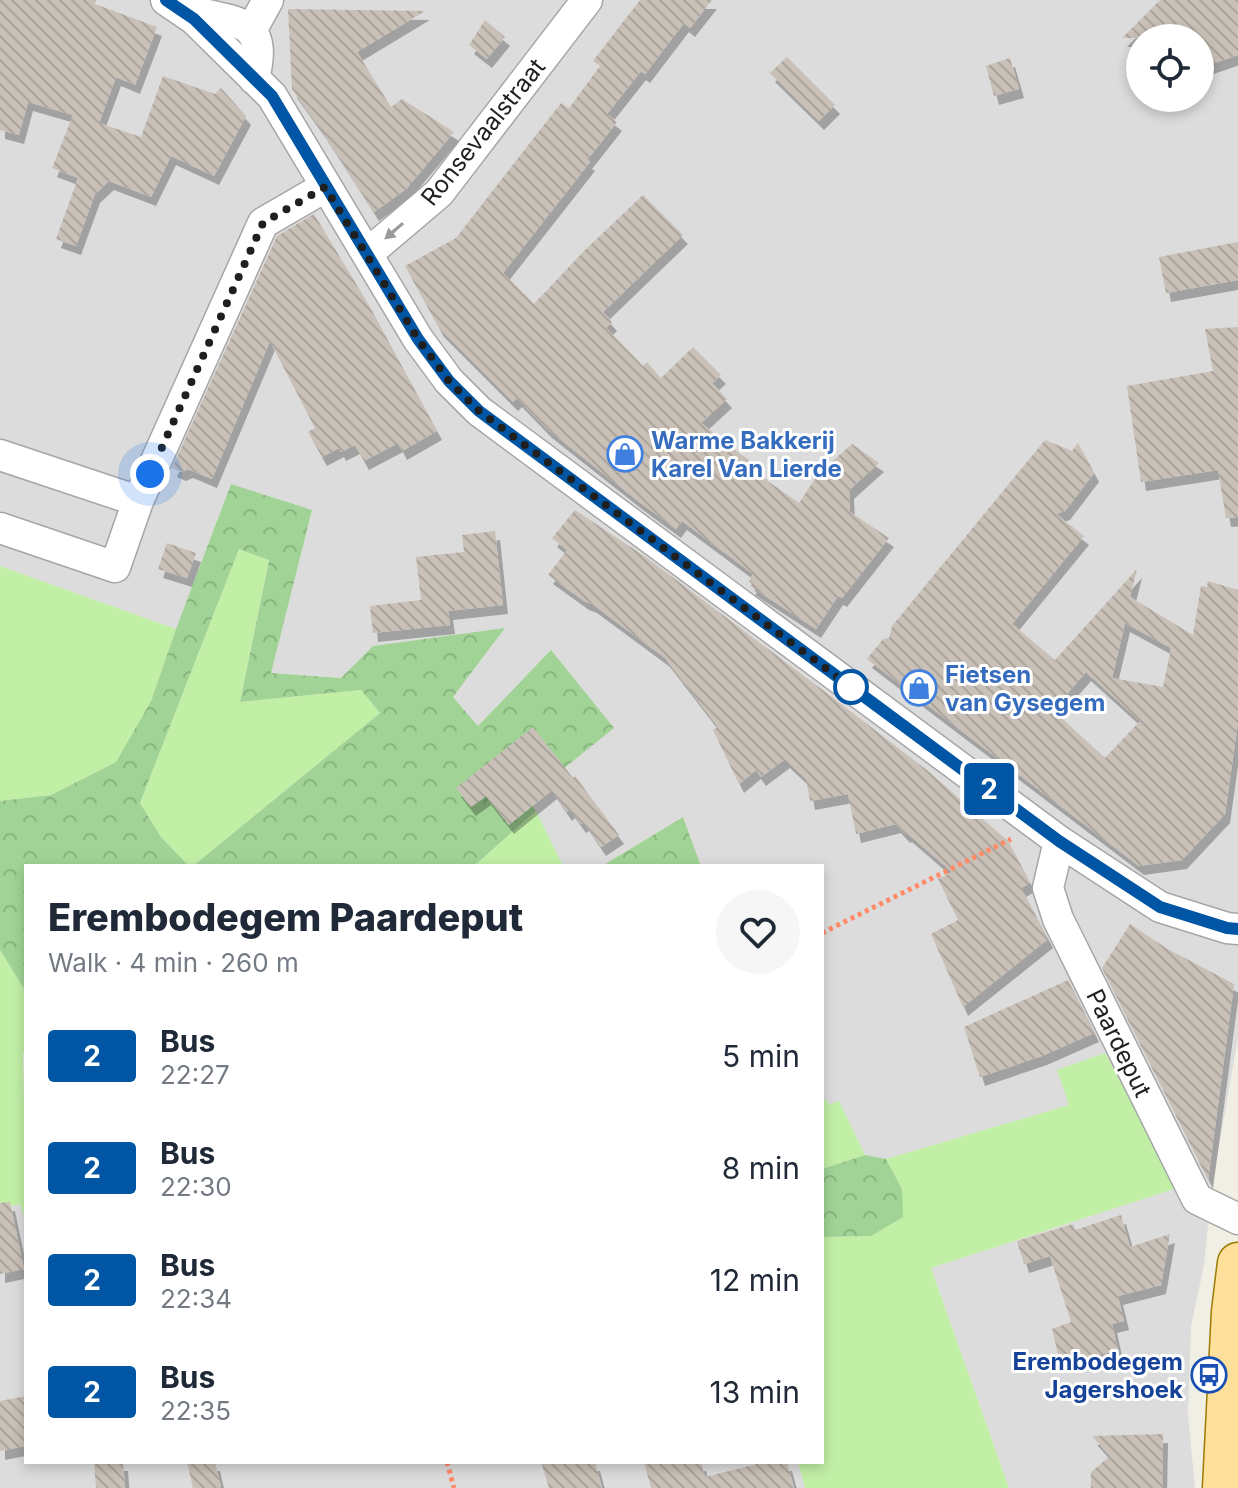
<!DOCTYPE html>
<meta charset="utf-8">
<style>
:root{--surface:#fff;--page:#f6f6f7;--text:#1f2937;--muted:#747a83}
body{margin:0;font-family:Inter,sans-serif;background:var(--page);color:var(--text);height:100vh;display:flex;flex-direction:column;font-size:30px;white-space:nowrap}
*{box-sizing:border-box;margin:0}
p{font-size:26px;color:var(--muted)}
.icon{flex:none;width:44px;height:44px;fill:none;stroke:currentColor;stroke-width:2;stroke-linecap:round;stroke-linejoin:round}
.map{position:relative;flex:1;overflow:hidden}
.sheet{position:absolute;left:24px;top:864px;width:800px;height:600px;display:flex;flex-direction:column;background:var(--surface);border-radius:0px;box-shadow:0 4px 12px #0003}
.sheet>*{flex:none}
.badge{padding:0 16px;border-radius:6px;font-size:28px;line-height:52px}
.controls{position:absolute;left:1126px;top:24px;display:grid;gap:16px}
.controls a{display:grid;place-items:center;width:88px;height:88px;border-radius:50%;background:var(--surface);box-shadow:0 4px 12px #0003;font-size:40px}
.you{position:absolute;width:40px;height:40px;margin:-20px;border:6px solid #fff;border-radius:50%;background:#1a73e8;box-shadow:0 0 0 12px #1a73e833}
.map>.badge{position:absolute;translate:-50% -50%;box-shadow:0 0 0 4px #fff}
.round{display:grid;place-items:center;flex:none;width:84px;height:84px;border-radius:42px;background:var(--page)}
.overview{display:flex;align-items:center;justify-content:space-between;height:136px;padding:0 24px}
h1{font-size:38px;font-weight:800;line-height:60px}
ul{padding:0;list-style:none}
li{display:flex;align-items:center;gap:24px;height:112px;padding:0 24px}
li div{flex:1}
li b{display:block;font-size:30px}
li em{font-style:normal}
li .badge{min-width:88px;font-weight:700;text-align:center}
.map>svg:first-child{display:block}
.residential{fill:#dddcdc;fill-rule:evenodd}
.grass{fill:#c1efa6}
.forest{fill:url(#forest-crowns)}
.building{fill:url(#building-back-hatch);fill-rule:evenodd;filter:url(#shadow)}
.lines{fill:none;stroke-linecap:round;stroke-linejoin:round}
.minor-casing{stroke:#a6a6a6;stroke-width:33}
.major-casing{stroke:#9a7a00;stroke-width:43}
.path{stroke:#ff8a67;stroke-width:5;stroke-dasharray:4 4;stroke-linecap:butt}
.minor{stroke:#fff;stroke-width:30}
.major{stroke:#ffe09b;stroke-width:40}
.oneway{fill:#9a9a9a}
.line-casing{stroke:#fff;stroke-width:18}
.line{stroke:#0056a4;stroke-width:12}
.walk{stroke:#1f1f1f;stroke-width:8;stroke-dasharray:0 14.4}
.stop-dot{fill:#fff;stroke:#0056a4;stroke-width:4}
.labels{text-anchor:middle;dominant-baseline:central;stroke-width:6;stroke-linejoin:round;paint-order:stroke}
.street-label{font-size:24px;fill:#1f1f1f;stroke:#fff}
.shop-label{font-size:24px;font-weight:bold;fill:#366cbe;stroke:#fff;text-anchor:start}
.transit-label{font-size:24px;font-weight:bold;fill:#164399;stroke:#fff;text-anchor:end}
</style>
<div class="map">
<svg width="1238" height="1488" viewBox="0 0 1238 1488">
<defs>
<pattern id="forest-crowns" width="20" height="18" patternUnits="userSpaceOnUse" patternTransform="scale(2)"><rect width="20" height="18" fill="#a0d395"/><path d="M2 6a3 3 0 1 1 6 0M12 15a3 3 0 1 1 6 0" fill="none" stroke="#89b580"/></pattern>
<pattern id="building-back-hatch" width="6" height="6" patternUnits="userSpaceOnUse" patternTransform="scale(2)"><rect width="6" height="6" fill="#c9c1b7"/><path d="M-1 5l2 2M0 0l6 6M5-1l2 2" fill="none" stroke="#aca59d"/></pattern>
<filter id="shadow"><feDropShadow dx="5" dy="9" stdDeviation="0" flood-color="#0004"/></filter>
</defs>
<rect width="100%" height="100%" fill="#f1eee4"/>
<path class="residential" d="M0 0H1238V1038L1212 1186 1204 1265 1191 1326 1188 1415 1195 1488H1009L931 1268 1177 1188 1069 1105 886 1159 865 1155 839 1102 829 1106 826 1099 822 1101V866H701L683 817 602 866H563L527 799 552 650 478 726 453 697 504 629 373 646 341 678 270 673 312 511 231 484 176 629 0 566ZM1140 38H1200V98H1140Z
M20 1204 26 1222V1462H798L805 1488H0V1208Z"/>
<path class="grass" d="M239 549 269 559 240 702 361 690 380 713 193 866H189L161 837 140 803Z
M0 566 176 629 151 701 116 762 51 795 0 801Z
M536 811 563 866H474Z
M0 950 26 992V1049L23 1054 24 1103 26 1104V1222L20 1204 0 1208Z
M1105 1053 1177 1188 931 1268 1009 1488H805L798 1462H822V1237L871 1236 902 1189 886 1159 1069 1105 1057 1070Z
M826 1099 829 1105 839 1101 865 1155 822 1169V1101Z"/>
<path class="forest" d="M231 484 312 510 271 673 341 678 373 646 505 628 453 697 478 726 551 650 614 728 527 798 536 811 474 866H193L380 713 361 690 240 702 269 560 239 549 140 803 161 837 189 866H26V992L0 950V801L51 795 116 762 151 701 176 629Z
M683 817 701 866H602Z
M865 1155 886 1159 902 1189 903 1217 871 1236 822 1237V1169Z"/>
<path class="building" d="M0 0H96L95 4 157 27 135 85 116 77 99 123 141 137 163 76 215 94 221 88 246 116 214 176 171 156 151 197 109 181 95 194 76 246 56 239 78 178 52 168 73 115 28 102 19 135 0 130Z
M640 0H712L690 28 684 23 645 74 641 71 607 114 617 122 587 160 590 162 503 273 534 304 584 251 643 195 683 235 603 312 612 322 606 328 643 366 647 362 661 378 693 347 721 375 712 383 727 399 701 423 762 471 759 475 799 503 818 474 852 444 879 463 849 490 850 512 889 538 842 598 838 596 816 629 750 586 752 584 749 581 753 574 682 521 676 529 638 501 547 429 517 398 513 402 439 328 405 266 456 238 561 103 569 108 600 66 593 61Z
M1160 0H1238V55L1200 68V38H1122Z
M288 9 425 11 357 52 391 107 402 99 454 132 406 189 374 212 322 131 292 89Z
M485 20 505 37 487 59 469 45Z
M787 57 835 105 819 121 770 73Z
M1010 58 1019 89 994 96 986 66Z
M314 214 367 302 437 431 402 451 398 443 364 461 355 445 341 452 339 448 322 457 308 432 315 428 270 341 212 479 188 469 181 472 172 468 277 236Z
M1238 242V280L1166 293 1159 257Z
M1238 327V517L1226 518 1218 470 1141 482 1127 386 1213 371 1205 329Z
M1045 440 1072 451 1078 443 1094 473 1065 511 1056 514 1084 536 1012 624 1055 660 1137 569 1130 597 1193 635 1201 586 1207 587 1208 581 1238 590V722L1225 814 1182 860 1139 866 867 659 883 639 889 638 892 626ZM1125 623 1171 648 1163 687 1112 678ZM1086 672 1140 721 1105 758 1053 710Z
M575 510 647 558 832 697 928 771 1008 841 1030 883 1021 888 1048 939 963 1007 931 934 958 920 938 879 952 872 907 833 905 834 896 824 856 834 848 794 810 801 806 779 785 759 761 777 756 770 739 784 713 730 718 727 665 658 592 604 584 601 548 575 567 550 552 538Z
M495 531 503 605 448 611 450 625 373 633 370 606 421 600 416 557 464 552 462 535Z
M167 543 196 553 187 578 158 569Z
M533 727 573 778 575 776 619 835 601 847 584 822 581 824 570 809 567 812 552 790 509 825 486 796 471 807 470 806 456 788Z
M1130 924 1166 948 1234 984 1208 1180 1102 968Z
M1068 980 1094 1033 1042 1056 980 1077 964 1027Z
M10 1202 24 1269 0 1274V1203Z
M1121 1215 1130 1247 1170 1234 1161 1285 1118 1296 1124 1321 1112 1324 1118 1351 1060 1362 1052 1329 1071 1322 1050 1256 1024 1264 1017 1241 1073 1224 1075 1230Z
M26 1396V1446L0 1451V1401Z
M1163 1434 1162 1488H1091V1472L1110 1456 1092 1436Z
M94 1462H123L125 1488H96Z
M187 1462H215L221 1488H193Z
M541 1462H595L602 1488H549Z
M644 1462H701L705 1477 765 1462H787L794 1488H651Z"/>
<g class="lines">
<defs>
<path id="minor" d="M166 0 194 19 272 96 418 339 449 381 479 411 1059 841 1160 907 1227 928 1238 929
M186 9C234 25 270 14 254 79
M252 29 268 0
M367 254 439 193 587 0
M0 455 138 501 115 567 0 528
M138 501 263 223 325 187
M1059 841 1048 888 1058 919 1197 1199 1238 1219"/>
<path id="major" d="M1223 1488 1232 1312 1238 1263"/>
</defs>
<use href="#minor" class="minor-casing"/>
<use href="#major" class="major-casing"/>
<path class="path" d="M822 933 1011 839
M447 1462 454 1488"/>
<use href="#minor" class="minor"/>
<use href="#major" class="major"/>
</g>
<defs><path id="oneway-solid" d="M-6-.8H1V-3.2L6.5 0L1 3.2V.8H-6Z" transform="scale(2)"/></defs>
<use class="oneway" href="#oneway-solid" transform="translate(394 231) rotate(139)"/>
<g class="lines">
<defs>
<path id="line" d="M166 0 194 19 272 96 418 339 449 381 479 411 1059 841 1160 907 1227 928 1238 929"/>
</defs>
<use href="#line" class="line-casing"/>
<use href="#line" class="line"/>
<path class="walk" d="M150 474 263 223 325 187 418 339 449 381 479 411 851 687"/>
</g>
<defs>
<symbol id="shop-ring" viewBox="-11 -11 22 22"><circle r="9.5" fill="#fff" stroke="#3f7fe0" stroke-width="1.5"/><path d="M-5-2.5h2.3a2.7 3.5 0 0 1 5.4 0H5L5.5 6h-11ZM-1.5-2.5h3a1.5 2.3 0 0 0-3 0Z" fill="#3f7fe0"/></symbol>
<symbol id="bus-ring" viewBox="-11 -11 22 22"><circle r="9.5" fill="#fff" stroke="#1a4fb4" stroke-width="1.5"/><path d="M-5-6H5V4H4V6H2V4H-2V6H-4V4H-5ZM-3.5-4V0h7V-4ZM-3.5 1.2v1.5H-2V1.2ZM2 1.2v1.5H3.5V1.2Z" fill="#1a4fb4"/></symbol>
</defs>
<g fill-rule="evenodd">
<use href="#shop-ring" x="605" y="434" width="40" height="40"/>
<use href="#shop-ring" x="899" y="668" width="40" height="40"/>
<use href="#bus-ring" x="1189" y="1355" width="40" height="40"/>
</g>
<circle class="stop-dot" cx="851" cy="687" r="16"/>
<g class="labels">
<g class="street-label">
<text transform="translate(483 132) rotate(-51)">Ronsevaalstraat</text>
<text transform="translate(1119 1043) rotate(64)">Paardeput</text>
</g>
<g class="shop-label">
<text x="651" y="440">Warme Bakkerij<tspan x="651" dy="28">Karel Van Lierde</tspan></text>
<text x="945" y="674">Fietsen<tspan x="945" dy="28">van Gysegem</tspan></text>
</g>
<g class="transit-label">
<text x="1183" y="1361">Erembodegem<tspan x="1183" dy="28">Jagershoek</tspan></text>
</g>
</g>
</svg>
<div class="controls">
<a><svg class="icon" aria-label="locate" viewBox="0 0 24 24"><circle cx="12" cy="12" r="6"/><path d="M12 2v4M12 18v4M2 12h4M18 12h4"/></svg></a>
</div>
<div class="you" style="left:150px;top:474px"></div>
<b class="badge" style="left:989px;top:789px;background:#0056a4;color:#fff">2</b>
<section class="sheet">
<div class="overview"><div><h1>Erembodegem Paardeput</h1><p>Walk · 4 min · 260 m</p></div><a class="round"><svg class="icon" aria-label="heart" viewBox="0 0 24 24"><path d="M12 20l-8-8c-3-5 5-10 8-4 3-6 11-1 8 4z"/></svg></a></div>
<ul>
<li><span class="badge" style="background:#0056a4;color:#fff">2</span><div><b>Bus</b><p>22:27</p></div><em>5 min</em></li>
<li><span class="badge" style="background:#0056a4;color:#fff">2</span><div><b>Bus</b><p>22:30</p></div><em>8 min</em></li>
<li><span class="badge" style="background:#0056a4;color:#fff">2</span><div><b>Bus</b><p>22:34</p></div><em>12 min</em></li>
<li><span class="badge" style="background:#0056a4;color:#fff">2</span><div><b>Bus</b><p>22:35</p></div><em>13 min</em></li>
</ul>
</section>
</div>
